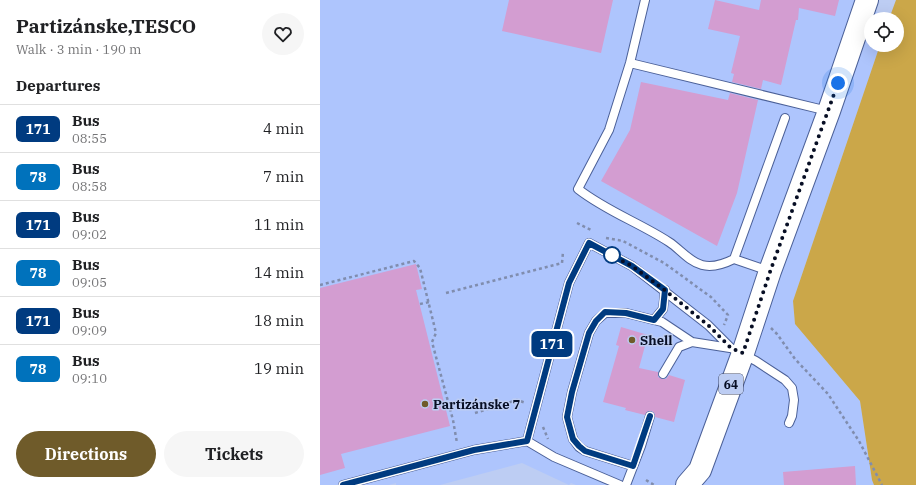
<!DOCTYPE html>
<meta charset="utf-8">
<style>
:root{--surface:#fff;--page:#f6f6f6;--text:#202124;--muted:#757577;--line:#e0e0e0;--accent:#6f5b2a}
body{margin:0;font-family:"IBM Plex Serif",serif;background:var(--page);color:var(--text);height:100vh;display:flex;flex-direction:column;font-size:15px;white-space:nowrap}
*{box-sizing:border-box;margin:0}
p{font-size:13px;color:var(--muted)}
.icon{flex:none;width:22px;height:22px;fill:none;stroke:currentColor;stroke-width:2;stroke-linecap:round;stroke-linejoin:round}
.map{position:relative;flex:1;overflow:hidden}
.details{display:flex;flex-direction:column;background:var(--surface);width:320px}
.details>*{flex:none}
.badge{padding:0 8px;border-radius:6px;font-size:14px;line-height:26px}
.controls{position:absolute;left:544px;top:12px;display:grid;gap:8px}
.controls a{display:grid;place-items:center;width:40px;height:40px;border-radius:50%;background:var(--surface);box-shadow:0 4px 16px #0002;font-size:20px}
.you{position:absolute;width:20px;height:20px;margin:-10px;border:3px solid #fff;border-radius:50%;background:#1a73e8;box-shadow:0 0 0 6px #1a73e833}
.map>.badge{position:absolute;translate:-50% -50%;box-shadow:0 0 0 2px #fff}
h2{padding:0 16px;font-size:15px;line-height:36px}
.round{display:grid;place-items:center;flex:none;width:42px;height:42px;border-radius:21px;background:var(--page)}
.summary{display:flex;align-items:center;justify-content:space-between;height:68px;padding:0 16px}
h1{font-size:19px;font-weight:800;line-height:30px}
.primary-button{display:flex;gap:8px;margin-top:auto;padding:8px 16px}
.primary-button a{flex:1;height:46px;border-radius:24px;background:var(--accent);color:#fff;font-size:16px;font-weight:800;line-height:46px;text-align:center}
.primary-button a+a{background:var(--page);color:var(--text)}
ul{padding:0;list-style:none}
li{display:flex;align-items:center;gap:12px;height:48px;padding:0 16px;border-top:1px solid var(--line)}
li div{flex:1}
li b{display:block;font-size:15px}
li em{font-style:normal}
li .badge{min-width:44px;font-weight:700;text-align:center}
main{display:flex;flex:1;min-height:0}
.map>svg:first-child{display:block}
.built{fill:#aec5fd}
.green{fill:#cba749}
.building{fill:#d39dd1}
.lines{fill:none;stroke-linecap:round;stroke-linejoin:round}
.lane-casing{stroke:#4b6098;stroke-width:10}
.primary-casing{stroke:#4b6098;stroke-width:24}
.path{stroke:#808dae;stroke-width:2.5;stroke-dasharray:3 3;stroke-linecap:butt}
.lane{stroke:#fff;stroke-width:8}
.primary{stroke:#fff;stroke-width:22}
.line-casing{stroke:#fff;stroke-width:9}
.line{stroke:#003b80;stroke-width:6}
.walk{stroke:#070e24;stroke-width:4;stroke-dasharray:0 7.2}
.stop-dot{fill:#fff;stroke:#003b80;stroke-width:2}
.poi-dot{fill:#6f5b2a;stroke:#bdcdf3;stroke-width:1.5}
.labels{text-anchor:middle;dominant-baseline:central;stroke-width:3;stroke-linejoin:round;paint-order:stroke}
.shield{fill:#bdcdf3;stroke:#3e4762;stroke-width:1}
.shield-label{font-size:12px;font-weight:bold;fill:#070e24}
.poi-label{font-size:13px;font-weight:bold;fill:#070e24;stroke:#bdcdf3;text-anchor:start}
</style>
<main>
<section class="details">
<div class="summary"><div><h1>Partizánske,TESCO</h1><p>Walk · 3 min · 190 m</p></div><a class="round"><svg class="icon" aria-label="heart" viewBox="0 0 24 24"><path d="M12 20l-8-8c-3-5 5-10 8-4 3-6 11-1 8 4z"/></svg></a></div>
<h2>Departures</h2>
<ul>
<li><span class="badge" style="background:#003b80;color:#fff">171</span><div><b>Bus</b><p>08:55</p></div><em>4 min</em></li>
<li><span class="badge" style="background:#0072bc;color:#fff">78</span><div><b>Bus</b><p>08:58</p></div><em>7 min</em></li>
<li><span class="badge" style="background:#003b80;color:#fff">171</span><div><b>Bus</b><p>09:02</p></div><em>11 min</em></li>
<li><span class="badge" style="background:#0072bc;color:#fff">78</span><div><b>Bus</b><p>09:05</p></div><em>14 min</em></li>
<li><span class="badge" style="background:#003b80;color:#fff">171</span><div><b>Bus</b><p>09:09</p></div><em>18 min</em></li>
<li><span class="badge" style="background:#0072bc;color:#fff">78</span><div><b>Bus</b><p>09:10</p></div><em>19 min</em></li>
</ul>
<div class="primary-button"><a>Directions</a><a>Tickets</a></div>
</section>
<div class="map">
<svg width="596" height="485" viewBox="0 0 596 485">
<rect width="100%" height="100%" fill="#bdcdf3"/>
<path class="built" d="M0 0H548L562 19H551V45H560L473 301 475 324 540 401 552 480 555 485H256L251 483 249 485 202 463 120 485H76V483L69 485H0Z"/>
<path class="green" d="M576 0H596V485H554L552 480 540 401 475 324 473 301 560 45H577V19H569Z"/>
<path class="building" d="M189 0H293L281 53 182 31Z
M395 0 439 10 441 0H519L515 16 479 8 478 20H476L461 85 443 80 441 89 412 82 414 74 411 73 420 36 388 29Z
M321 82 408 100 410 93 438 100 417 193 397 246 281 181 310 130Z
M96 264 102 289 96 290 130 426 21 454 25 468 0 475V288Z
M301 327 328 335 319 368 338 372V377L343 379H346L349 375 365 380 354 422 335 417V414L332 411H328L325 415 305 410 306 408 283 402 299 346 296 345Z
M535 466 536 485H464L463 472Z"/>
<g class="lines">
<defs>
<path id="lane" d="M325 0 310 63 289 130 258 189C286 211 320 223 349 242 360 249 368 261 382 265 393 268 404 264 414 259
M310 63 508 111
M449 271 414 259 465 118
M334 320 343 309 345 290
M343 374 359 347 372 342 410 348
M207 441 249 283 269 243 312 266 388 325 411 348 436 361 465 380 472 388 474 400 472 416 469 423
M313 466 265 451 259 447 253 439 247 417 252 392 269 333 276 321 285 313H306L342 322 372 342
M23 485 154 450 207 441 234 457 300 485
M306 485 321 446 330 416"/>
<path id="primary" d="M367 485 380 470 423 353 450 271 509 111 547 0"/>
</defs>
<use href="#lane" class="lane-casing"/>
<use href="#primary" class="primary-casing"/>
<path class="path" d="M257 223 273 231
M286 238 303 241 344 263 391 297 408 315 404 325
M0 285 94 261 100 268 116 333 112 342 133 420 137 443
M126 293 242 263 243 252
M100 304 109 302
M451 328 457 334 475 359 508 394 539 441 562 485
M155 413 197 400 206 403
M223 427 228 439
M326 480 334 485"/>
<use href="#lane" class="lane"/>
<use href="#primary" class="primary"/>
</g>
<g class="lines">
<defs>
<path id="line" d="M23 485 154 450 207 441 249 283 269 243 312 266 345 290 343 309 334 320 306 313 285 312 276 321 269 333 252 392 247 417 253 439 259 446 265 451 313 466 330 416"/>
</defs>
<use href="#line" class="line-casing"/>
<use href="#line" class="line"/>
<path class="walk" d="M292 255H291L312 266 342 288 388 325 411 348 423 353 450 272 518 83"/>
</g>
<circle class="stop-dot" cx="292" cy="255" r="8"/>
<g class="poi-dot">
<circle cx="312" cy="340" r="4"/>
<circle cx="105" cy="404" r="4"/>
</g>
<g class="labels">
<rect class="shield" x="399" y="374" width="24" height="20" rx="3"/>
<g class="shield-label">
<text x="411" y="384">64</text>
</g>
<g class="poi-label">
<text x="320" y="340">Shell</text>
<text x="113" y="404">Partizánske 7</text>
</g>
</g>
</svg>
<div class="controls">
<a><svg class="icon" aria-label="locate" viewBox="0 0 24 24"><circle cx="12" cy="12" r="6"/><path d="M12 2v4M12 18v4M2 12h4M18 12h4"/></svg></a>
</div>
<div class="you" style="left:518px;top:83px"></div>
<b class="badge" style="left:232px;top:344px;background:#003b80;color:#fff">171</b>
</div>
</main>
